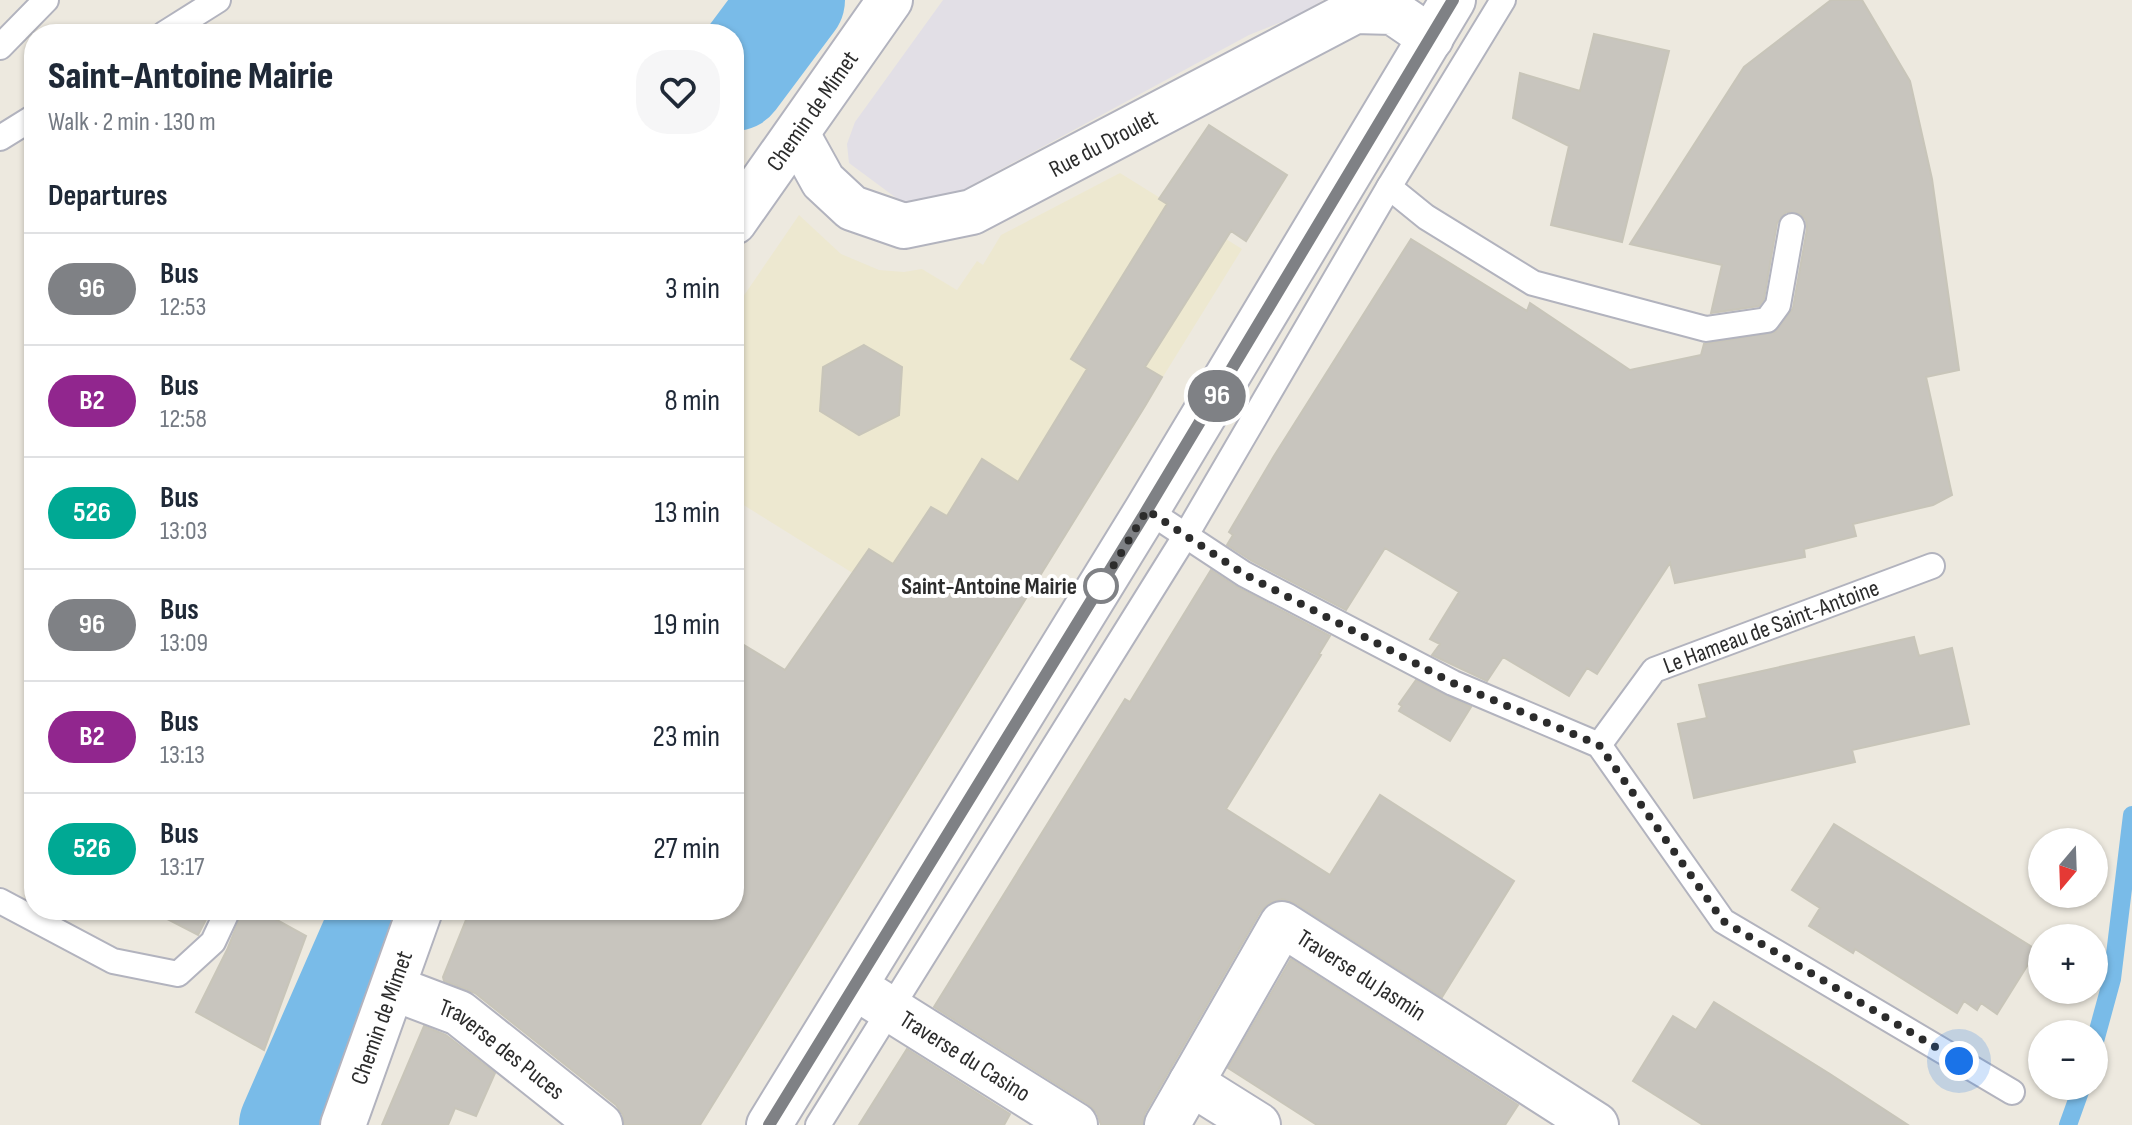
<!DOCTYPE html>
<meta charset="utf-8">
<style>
:root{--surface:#fff;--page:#f6f6f7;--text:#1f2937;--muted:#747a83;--line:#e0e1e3}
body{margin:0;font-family:"Sofia Sans Condensed",sans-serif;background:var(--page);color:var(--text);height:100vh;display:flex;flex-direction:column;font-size:30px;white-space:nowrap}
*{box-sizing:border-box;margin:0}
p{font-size:26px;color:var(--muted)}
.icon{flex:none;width:44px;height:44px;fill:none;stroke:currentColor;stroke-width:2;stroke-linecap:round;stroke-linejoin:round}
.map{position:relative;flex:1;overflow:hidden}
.drawer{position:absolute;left:24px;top:24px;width:720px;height:896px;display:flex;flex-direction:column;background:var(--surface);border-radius:32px;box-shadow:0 2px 6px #0004}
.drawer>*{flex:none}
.badge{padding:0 16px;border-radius:26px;font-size:28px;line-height:52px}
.needle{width:52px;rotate:199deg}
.controls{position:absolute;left:2028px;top:828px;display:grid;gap:16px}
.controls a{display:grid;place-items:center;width:80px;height:80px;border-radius:50%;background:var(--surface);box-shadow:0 2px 6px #0004;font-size:40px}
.you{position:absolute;width:40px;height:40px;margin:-20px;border:6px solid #fff;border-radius:50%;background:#1a73e8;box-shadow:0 0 0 12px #1a73e833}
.map>.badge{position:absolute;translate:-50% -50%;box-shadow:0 0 0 4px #fff}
h2{padding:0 24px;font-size:30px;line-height:72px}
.round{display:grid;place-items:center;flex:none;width:84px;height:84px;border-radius:32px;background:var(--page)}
.headline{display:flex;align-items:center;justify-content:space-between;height:136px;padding:0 24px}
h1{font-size:38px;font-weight:800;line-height:60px}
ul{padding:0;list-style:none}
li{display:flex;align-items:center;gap:24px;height:112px;padding:0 24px;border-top:2px solid var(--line)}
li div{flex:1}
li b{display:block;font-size:30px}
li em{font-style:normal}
li .badge{min-width:88px;font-weight:700;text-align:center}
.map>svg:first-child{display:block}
.industrial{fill:#e2dfe6}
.education{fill:#ede8d0}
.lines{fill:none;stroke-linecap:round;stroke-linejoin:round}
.stream{stroke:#79bbe8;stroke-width:18}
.river{stroke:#79bbe8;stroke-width:104}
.building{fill:#c8c5be;stroke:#c8c5b9;stroke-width:2}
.service-casing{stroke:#b2b3be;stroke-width:28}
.minor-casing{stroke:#b2b3be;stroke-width:48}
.secondary-casing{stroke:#b2b3be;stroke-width:48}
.service{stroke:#fff;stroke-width:24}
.minor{stroke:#fff;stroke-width:44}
.secondary{stroke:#fff;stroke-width:44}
.line-casing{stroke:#fff;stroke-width:18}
.line{stroke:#7f8185;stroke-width:12}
.walk{stroke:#2c2c2c;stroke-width:8;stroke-dasharray:0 14.4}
.stop-dot{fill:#fff;stroke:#7f8185;stroke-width:4}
.labels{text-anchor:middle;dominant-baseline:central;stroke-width:8;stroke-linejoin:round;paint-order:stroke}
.street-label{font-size:24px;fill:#2c2c2c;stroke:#fff}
.stop-label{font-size:24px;font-weight:bold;fill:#2c2c2c;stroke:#fff;text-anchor:end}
</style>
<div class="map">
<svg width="2132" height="1125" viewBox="0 0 2132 1125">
<rect width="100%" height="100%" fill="#ede9df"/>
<path class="industrial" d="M943 0H1323L1301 14 1249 35 948 198 928 205 903 203 849 163 847 144 855 122Z"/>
<path class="education" d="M1120 173 1242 249 989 658 734 499V310L799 215 841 254 879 270 904 272 922 269 957 290 977 261 983 265 1001 235Z"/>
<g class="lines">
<path class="stream" d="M2094 1045 2112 979 2132 815
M2068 1125 2082 1086"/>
<path class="river" d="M734 79 793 0
M291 1125 385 910"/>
</g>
<path class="building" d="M1831 0H1862L1910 81 1932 179 1959 370 1926 377 1952 495 1933 505 1853 524 1856 536 1804 549 1805 557 1675 583 1670 563 1597 674 1587 668 1569 696 1503 657 1487 681 1432 655 1440 644 1430 639 1459 592 1385 548 1346 610 1252 561 1227 545 1233 535 1229 532 1274 456 1411 239 1527 311 1530 303 1630 370 1701 355 1704 344 1775 332 1793 308 1807 229 1806 220 1801 214 1786 212 1777 223 1764 299 1759 306 1711 313 1722 265 1630 244 1744 67Z
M1594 34 1669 51 1622 242 1551 225 1569 146 1513 118 1520 73 1580 91Z
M1209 125 1287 175 1246 241 1231 231 1145 367 1162 377 1145 406 700 1125H624L623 1115 616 1105 475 993 444 981 443 977 470 910H734V639L785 670 869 549 893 564 931 507 947 516 982 459 1018 482 1087 369 1071 359 1167 204 1159 199Z
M864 345 902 367 899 415 859 435 820 411 823 367Z
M1211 570 1237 587 1330 636 1319 654 1321 655 1226 809 1330 875 1380 795 1514 881 1442 997 1295 903 1282 899 1269 903 1260 912 1145 1113 1142 1125H1101L1097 1113 1088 1104 934 1007 1125 699 1130 702Z
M1914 637 1919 656 1952 648 1969 724 1852 750 1855 762 1694 798 1678 724 1707 718 1699 685Z
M1416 680 1471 707 1450 741 1399 711 1402 706 1399 704Z
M1834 824 2037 950 1997 1014 1981 1003 1977 1010 1964 1001 1957 1013 1855 949 1853 953 1809 926 1820 908 1792 890Z
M150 910H211L198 935Z
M243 910H259L306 936 264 1050 196 1012 227 950Z
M1291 959 1518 1105 1505 1125H1317L1228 1068Z
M1714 1002 1830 1074 1908 1125H1703L1633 1081 1673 1016 1696 1030Z
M424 1026 446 1035 495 1073 476 1116 455 1108 448 1125H382Z
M907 1049 1010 1114 1004 1125H859Z"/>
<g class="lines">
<defs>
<g id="service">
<path d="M164 34 218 0"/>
<path d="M0 47 46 0"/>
<path d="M0 138 34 117"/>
<path d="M1389 187 1426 217 1533 283 1706 329 1767 320 1778 305 1792 226"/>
<path d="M1147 510 1244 574 1453 683 1599 745 1723 921 2012 1092"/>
<path id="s1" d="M1599 745 1654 670 1932 566"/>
<path d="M0 901 113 961 178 974 213 942 228 910"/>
<path d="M818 1125 1186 535 1389 187 1503 0"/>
</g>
<g id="minor">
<path id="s2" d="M797 134 823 181 852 208 904 226 972 212 1355 11 1393 12 1431 38"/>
<path id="s3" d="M734 222 890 0"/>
<path id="s4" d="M855 987 1075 1125"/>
<path id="s5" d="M393 988 459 1013 600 1125"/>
<path d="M1191 1083 1258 1125"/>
<path id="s6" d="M343 1125 420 910"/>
<path id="s7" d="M1167 1125 1282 924 1596 1125"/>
</g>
<path id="secondary" d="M769 1125 1147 510 1453 0"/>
</defs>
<use href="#service" class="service-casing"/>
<use href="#minor" class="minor-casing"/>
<use href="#secondary" class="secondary-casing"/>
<use href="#service" class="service"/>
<use href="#minor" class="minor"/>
<use href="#secondary" class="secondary"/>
</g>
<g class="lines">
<defs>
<path id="line" d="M769 1125 1147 510 1453 0"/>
</defs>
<use href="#line" class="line-casing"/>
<use href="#line" class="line"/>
<path class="walk" d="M1101 586 1100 588 1147 510 1244 574 1453 683 1599 745 1723 921 1959 1061"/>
</g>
<circle class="stop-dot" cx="1101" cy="586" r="16"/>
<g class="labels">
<g class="street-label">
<text stroke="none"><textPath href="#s3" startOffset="136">Chemin de Mimet</textPath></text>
<text stroke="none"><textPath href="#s2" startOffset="366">Rue du Droulet</textPath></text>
<text stroke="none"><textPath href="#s1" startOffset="218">Le Hameau de Saint-Antoine</textPath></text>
<text stroke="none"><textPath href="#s7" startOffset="326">Traverse du Jasmin</textPath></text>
<text stroke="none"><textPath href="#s6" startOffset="114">Chemin de Mimet</textPath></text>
<text stroke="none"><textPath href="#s5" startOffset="126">Traverse des Puces</textPath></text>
<text stroke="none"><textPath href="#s4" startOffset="130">Traverse du Casino</textPath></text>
</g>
<g class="stop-label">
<text x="1077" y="586">Saint-Antoine Mairie</text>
</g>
</g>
</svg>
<div class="controls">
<a><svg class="needle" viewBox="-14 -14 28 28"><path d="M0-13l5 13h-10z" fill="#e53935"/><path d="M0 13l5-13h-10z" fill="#747a83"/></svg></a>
<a>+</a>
<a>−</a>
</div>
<div class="you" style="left:1959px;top:1061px"></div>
<b class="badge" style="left:1217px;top:396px;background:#7f8185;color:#fff">96</b>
<section class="drawer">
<div class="headline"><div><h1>Saint-Antoine Mairie</h1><p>Walk · 2 min · 130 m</p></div><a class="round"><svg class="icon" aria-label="heart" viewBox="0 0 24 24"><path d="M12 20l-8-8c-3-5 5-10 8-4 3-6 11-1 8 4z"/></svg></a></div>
<h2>Departures</h2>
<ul>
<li><span class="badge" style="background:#7f8185;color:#fff">96</span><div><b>Bus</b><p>12:53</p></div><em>3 min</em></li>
<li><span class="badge" style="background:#91268e;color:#fff">B2</span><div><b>Bus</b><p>12:58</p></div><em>8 min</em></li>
<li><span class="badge" style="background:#00a994;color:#fff">526</span><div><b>Bus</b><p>13:03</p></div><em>13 min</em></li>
<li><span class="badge" style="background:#7f8185;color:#fff">96</span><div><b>Bus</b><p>13:09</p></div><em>19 min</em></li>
<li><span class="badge" style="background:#91268e;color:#fff">B2</span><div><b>Bus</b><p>13:13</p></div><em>23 min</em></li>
<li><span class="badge" style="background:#00a994;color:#fff">526</span><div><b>Bus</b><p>13:17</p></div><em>27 min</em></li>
</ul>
</section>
</div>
